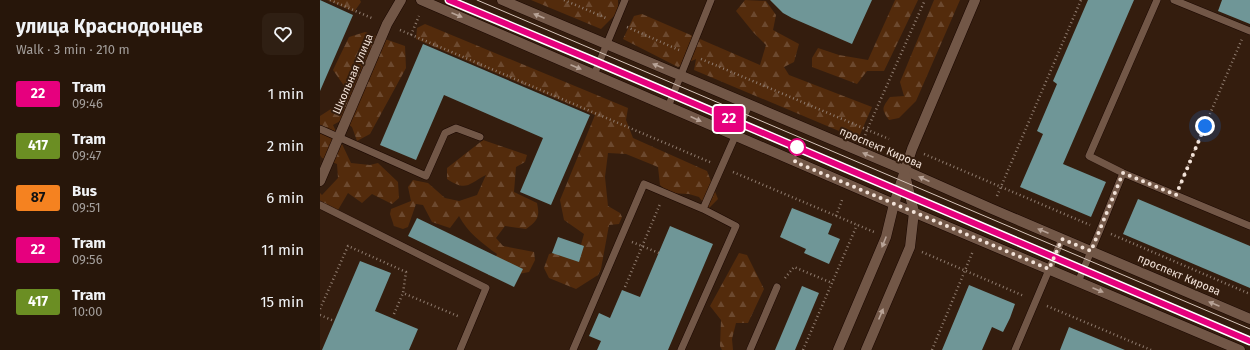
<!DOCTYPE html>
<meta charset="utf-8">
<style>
:root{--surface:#27160a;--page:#2f1f13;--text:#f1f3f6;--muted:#a49f9c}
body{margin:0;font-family:"Fira Sans",sans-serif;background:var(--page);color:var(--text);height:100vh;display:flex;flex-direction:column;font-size:15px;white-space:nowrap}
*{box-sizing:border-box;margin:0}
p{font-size:13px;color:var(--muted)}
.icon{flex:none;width:22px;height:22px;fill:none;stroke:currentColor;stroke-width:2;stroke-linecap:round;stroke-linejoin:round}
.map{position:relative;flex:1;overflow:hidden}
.panel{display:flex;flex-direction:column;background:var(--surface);width:320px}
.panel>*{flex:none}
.badge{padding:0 8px;border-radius:3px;font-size:14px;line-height:26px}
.you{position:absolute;width:20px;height:20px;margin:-10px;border:3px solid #fff;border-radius:50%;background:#1a73e8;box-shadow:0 0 0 6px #1a73e833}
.map>.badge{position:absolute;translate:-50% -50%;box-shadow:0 0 0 2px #fff}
.round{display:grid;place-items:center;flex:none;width:42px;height:42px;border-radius:8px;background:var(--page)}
.head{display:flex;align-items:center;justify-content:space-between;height:68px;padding:0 16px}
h1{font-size:19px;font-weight:700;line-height:30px}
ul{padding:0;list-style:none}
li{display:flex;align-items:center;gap:12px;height:52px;padding:0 16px}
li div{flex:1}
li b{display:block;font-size:15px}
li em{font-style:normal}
li .badge{min-width:44px;font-weight:700;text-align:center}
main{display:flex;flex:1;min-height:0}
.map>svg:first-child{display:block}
.forest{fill:url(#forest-firs)}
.building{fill:#6f9697}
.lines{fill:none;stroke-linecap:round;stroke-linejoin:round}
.lane-casing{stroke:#1a0700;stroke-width:8}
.street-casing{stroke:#1a0700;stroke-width:11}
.secondary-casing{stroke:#1a0700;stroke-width:11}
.path{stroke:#907d70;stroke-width:2.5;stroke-dasharray:1 3;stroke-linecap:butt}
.lane{stroke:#725747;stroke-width:7}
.street{stroke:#725747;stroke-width:10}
.secondary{stroke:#725747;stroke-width:10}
.tram{stroke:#d6c5ba;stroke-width:1}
.oneway{fill:#b8a397}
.line-casing{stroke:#fff;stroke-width:9}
.line{stroke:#e6007e;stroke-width:6}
.walk{stroke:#f2e2d8;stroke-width:4;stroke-dasharray:0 7.2}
.stop-dot{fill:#fff;stroke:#e6007e;stroke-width:2}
.labels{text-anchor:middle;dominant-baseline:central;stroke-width:4;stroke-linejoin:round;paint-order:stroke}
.street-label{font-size:11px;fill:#f2e2d8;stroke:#341d0e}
</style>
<main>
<section class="panel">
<div class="head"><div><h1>улица Краснодонцев</h1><p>Walk · 3 min · 210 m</p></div><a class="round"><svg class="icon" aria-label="heart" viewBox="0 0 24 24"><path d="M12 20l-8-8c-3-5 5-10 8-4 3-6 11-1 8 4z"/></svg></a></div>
<ul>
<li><span class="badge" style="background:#e6007e;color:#fff">22</span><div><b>Tram</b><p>09:46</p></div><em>1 min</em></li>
<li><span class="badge" style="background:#6b8e23;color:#fff">417</span><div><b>Tram</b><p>09:47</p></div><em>2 min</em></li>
<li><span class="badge" style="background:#f58220;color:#111">87</span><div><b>Bus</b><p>09:51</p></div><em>6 min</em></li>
<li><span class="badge" style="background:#e6007e;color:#fff">22</span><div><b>Tram</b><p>09:56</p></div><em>11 min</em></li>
<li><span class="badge" style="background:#6b8e23;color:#fff">417</span><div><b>Tram</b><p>10:00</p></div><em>15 min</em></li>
</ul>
</section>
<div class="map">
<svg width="930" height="350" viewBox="0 0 930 350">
<defs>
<pattern id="forest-firs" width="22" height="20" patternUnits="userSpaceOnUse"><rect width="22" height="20" fill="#532b0c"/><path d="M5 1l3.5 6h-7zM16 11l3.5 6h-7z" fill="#6c492f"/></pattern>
</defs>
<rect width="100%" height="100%" fill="#341d0e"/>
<path class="forest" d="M7 0H40L41 2 34 12Z
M211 0H298V12L281 29Z
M425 0 446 1 456 15 453 30 479 44 474 62 464 67 469 75 552 107 538 139 374 70 376 59 358 67 303 39 314 16 322 14 440 65 446 45 433 32 416 11Z
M575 0H598L564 71H547L537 84 492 67V58L498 48 519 55 548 60Z
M614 0H640L596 101 579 118 569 120C561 109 562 108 570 97L584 96 580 82Z
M105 24 308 108 306 120 313 138 387 171 398 199 388 209 379 197 369 194 349 193 340 185 338 167 306 154 288 153 285 177 288 206 300 213 302 217 299 224 289 225 281 269 278 275 256 289 229 278 224 268 229 254 236 252 257 259 264 234 244 220 240 200 275 115 96 39 97 28Z
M45 32 85 46 86 68 50 134 37 141 32 127 22 120 13 125 31 163 50 165 58 163 78 182 79 198 72 204 52 194 42 203 28 193 18 210 9 213 0 208V193L2 195 18 178 17 164 2 158 0 155V116L25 100 27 90 13 70 29 37Z
M163 140 201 153 207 155 205 162 196 167 194 192 217 203C220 217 218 220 206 229L185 226 176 238 183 246 214 252 215 260 209 272 183 277 168 275 177 254C163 244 147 232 139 216L130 228 112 222 103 205 96 204 88 227 83 229 74 226 70 214 71 209 91 201 88 187 93 180 108 183 125 198 139 201 157 195 166 175C148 184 147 192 127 179V168Z
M419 253 427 255 444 289 428 323H416L412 339 413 350H402L400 346 401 320 390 306Z"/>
<path class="building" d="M0 0 33 15 0 91Z
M450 0H552L532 44 472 18 463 13Z
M768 0H814L743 164 786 182 771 217 700 187 723 134 717 131 737 84 733 81Z
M902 0H930V24L898 11Z
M103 44 270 115 231 205 200 192 223 138 124 95 96 160 60 145Z
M818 199 930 246V288L803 234Z
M472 208 512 224 508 234 520 239 509 264 484 253 486 249 460 237Z
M97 218 203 269 194 287 88 236Z
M350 226 393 244 348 350H277L281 341 269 336 279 313 290 318 302 290 320 297Z
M238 237 264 246 259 262 232 253Z
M40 261 71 273 55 311 98 329 89 350H2Z
M649 285 695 304 690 318 683 332 672 327 662 350H622Z
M482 286 499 293 475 350H455Z
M749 327 805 350H740Z"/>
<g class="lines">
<defs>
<path id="lane" d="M837 0 769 156 803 173 930 226
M854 0 930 31
M274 75 305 0
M348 107 391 0
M0 129 106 176 125 133 136 128 160 137
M0 205 166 288 140 350
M758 282 780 230 803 173
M253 350 324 184 383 209 429 105
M361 350 416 226 383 209
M430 350 457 287
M695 350 742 239"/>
<path id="street" d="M584 170 672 209 930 319
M0 181 67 24 81 0
M574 204 920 350"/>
<path id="secondary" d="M101 0 574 204
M182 0 584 170
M518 350 566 237 574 204 592 149 655 0
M546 350 590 247 594 212 584 171"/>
</defs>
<use href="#lane" class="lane-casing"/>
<use href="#street" class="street-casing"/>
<use href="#secondary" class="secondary-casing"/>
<path class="path" d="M10 0 54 19
M244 0 286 18
M307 27 359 50
M80 30 392 163
M91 35 99 16
M381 59 569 139
M544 139 547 130 605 0
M604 154 770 225
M413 172 554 232
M860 184 922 39
M677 196 761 0
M516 216 522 200
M791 234 930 294
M312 242 339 253
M602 252 704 296
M465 278 474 267 512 283
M305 287 340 204
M727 306 831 350
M0 309 28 246 86 272 83 293 140 317
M74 314 83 293
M0 315 14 321
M483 350 537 225
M612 350 653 251"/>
<use href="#lane" class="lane"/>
<use href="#street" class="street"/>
<use href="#secondary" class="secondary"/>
<path class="tram" d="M129 0 279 63 930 341
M157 0 930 329"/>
</g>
<defs><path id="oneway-solid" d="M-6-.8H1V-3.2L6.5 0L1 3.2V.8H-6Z"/></defs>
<g class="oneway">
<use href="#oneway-solid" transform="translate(137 15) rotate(23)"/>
<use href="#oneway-solid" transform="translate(219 16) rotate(-157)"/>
<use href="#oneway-solid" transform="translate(338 66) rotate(-157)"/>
<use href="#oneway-solid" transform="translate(256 67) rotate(23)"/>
<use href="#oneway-solid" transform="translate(376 119) rotate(24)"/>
<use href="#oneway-solid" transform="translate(548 155) rotate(-158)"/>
<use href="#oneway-solid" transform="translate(604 179) rotate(-156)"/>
<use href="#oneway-solid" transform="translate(723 231) rotate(-157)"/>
<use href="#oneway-solid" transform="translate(564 242) rotate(112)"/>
<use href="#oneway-solid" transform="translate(778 290) rotate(23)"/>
<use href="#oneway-solid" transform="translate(894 304) rotate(-157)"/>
<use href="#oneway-solid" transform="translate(561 314) rotate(-67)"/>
</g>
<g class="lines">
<defs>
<path id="line" d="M129 0 279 63 930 341"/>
</defs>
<use href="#line" class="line-casing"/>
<use href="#line" class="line"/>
<path class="walk" d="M477 147 475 162 729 269 742 239 771 251 803 173 856 195 885 126"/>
</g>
<circle class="stop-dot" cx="477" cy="147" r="8"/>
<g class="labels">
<g class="street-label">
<text transform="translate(33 74) rotate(-67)">Школьная улица</text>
<text transform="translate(561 148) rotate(23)">проспект Кирова</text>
<text transform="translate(859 275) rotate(23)">проспект Кирова</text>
</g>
</g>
</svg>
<div class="you" style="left:885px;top:126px"></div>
<b class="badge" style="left:409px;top:119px;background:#e6007e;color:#fff">22</b>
</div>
</main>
